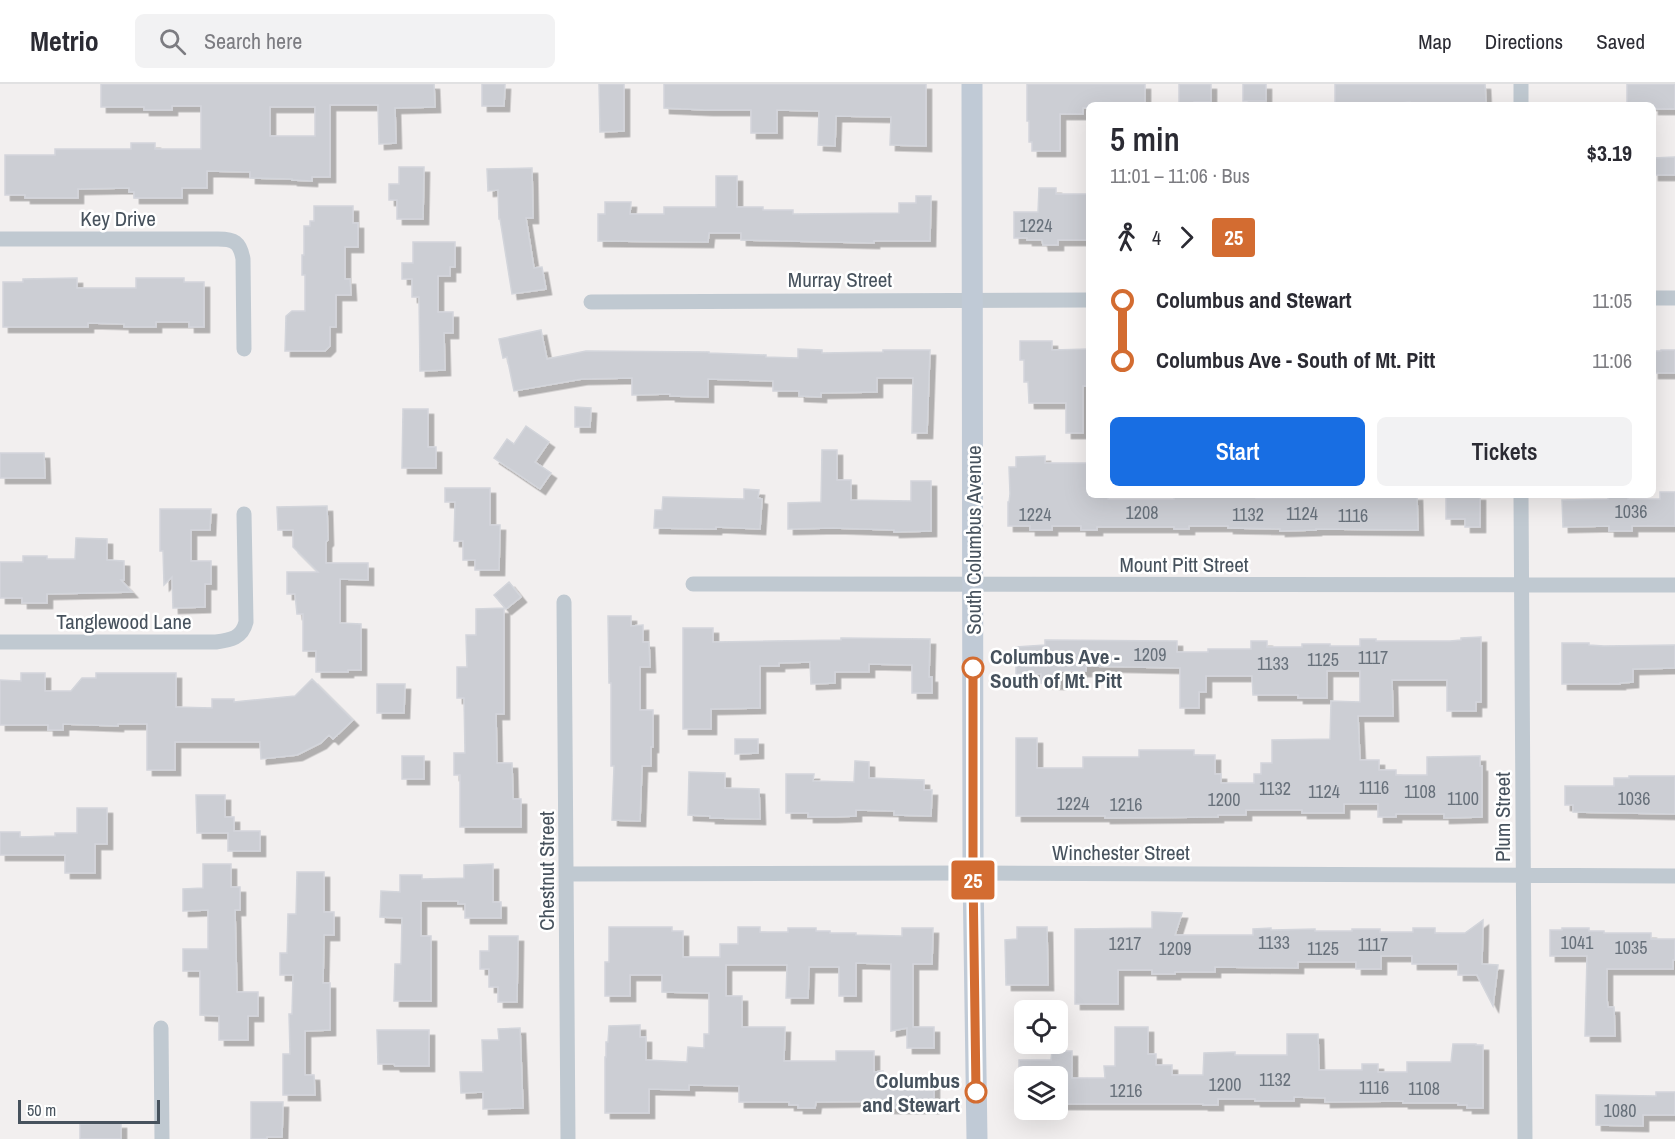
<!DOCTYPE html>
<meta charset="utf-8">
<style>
:root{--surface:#fff;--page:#f2f2f3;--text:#2b2b33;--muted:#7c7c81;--line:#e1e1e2;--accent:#186ee3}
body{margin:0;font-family:"Archivo Narrow",sans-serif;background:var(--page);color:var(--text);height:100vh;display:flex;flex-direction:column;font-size:22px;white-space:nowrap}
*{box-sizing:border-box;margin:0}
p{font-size:20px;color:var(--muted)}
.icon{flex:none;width:33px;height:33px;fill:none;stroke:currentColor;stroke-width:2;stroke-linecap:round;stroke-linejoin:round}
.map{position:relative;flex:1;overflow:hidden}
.sheet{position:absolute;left:1086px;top:18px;width:570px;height:396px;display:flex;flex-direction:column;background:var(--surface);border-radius:9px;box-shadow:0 6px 24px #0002}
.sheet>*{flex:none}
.badge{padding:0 12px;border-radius:4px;font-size:21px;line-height:39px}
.tools{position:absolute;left:1014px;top:916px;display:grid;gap:12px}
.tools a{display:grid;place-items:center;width:54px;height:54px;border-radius:9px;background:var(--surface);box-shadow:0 6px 24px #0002;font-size:30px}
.scale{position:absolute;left:18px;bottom:15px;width:142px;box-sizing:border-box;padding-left:6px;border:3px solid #47525d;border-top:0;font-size:16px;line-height:21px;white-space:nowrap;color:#47525d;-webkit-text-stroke:4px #fff;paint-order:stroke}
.map>.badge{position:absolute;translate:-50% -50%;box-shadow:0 0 0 3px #fff}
.legs{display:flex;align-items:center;gap:9px;height:66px;padding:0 24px;font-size:20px}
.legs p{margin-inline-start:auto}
.headline{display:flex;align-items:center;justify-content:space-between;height:102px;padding:0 24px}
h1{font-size:33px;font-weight:600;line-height:45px}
.primary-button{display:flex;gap:12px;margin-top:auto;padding:12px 24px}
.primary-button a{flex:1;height:69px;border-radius:9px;background:var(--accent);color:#fff;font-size:24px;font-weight:600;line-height:69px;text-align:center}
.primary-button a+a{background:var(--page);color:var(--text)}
ul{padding:0 24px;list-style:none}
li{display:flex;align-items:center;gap:21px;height:60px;font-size:22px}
li i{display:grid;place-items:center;width:9px;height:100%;margin:0 8px;background:currentColor}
li i::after{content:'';width:15px;height:15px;margin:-8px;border:4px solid;border-radius:50%;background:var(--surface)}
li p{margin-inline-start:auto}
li:first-child i{background:linear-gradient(#0000 50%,currentColor 0)}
li:last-child i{background:linear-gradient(currentColor 50%,#0000 0)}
header{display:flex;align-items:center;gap:36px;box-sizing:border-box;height:84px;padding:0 30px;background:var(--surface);border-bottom:2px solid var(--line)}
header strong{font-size:28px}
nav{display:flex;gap:33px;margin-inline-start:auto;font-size:21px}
.search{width:420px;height:54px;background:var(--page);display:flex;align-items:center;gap:15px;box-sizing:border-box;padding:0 21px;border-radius:9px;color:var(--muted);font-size:22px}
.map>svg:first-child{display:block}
.building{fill:#ccced4;stroke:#d3d5db;stroke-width:1.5;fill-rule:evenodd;filter:url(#shadow)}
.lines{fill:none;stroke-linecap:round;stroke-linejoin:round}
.minor{stroke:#c0c9d1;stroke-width:15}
.secondary{stroke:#c0cad6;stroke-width:21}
.line-1-casing{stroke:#fff;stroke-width:14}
.line-1{stroke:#d36c31;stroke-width:9}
.stop-1-dot{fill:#fff;stroke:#d36c31;stroke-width:3}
.labels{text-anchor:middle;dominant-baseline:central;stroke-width:5;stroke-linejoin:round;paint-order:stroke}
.number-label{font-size:18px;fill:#68717b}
.street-label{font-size:21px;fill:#47525d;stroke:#fff}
.stop-label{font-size:21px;font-weight:bold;fill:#47525d;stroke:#fff;text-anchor:start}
</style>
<header>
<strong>Metrio</strong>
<div class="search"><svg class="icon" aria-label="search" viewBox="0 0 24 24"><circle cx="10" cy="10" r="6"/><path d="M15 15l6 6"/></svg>Search here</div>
<nav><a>Map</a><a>Directions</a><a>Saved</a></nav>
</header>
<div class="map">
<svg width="1675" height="1055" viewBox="0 0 1675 1055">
<defs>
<filter id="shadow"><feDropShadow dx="5.5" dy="5.5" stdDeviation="0" flood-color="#0004"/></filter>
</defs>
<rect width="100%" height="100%" fill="#f2efef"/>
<path class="building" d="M101 0H434L435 23 395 24 396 59 379 60 378 21H330V93H312V97L292 96V95L250 94V88L207 87V104H182V114H134V108H129V104L78 105V114H25V111H5V71H55V65H131V59H155V65H201V22H172V26H144V23H101ZM270 23H315V52H270Z
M482 0H505L504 22H482Z
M599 0H624V47L600 48Z
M664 0H926V62L890 61 891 33 836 32 835 62 818 61 819 27 777 26V49H751V26H707L664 24Z
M1027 0H1145V21H1089V24H1083V30H1060V67H1032V58H1029V37H1027Z
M1179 0H1211V18H1194V21H1179Z
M1243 0H1266V17H1243Z
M1335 0H1485L1486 19H1473V21H1410V18L1379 21 1335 20Z
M1627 0H1675V25H1653V21L1627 19Z
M1675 73V91H1653V74Z
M399 83H424L423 135H397V116H389V100H399Z
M532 84 533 134H526L534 184 542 183 546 205 512 210 500 135H499L498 106 488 107 487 85Z
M716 92H737V123H763V126H793V130L899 129V119H916V112H931L930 157H874V159L741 156V149H709L708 158 598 157V130H605V118H631L630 130H664V123H716Z
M1039 104H1056V110H1089V156H1058V161H1043L1042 156H1027V154H1014V128H1038Z
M314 122H353V139H358V163H345V195H350L351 211H336V243H330V262L325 267H285L286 232 292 227H305V191H302V171H304V142H310V137H314Z
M413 158H455V183H450V192H438V228H453V249H444L445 286 420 287 419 213H412V195H402V179H413Z
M77 194V204H136V194H184V198H204V243H189V238H156V243H124V240L88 239V243H3V198H23V195Z
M541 246 547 275 586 267 709 268V269L766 271V273L798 274V265L822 266V269L883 268V266H930L927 349H912L913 294H877V308L821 309V313L799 312V307H773V297L708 295V313L670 312V310L632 311V294L582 295 514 307 507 273 503 274 499 255Z
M1020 257H1052V266L1089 265V302H1083V349H1066V319H1029L1028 298H1024V276H1020Z
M1661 266H1675V289H1653V267H1661Z
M575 323 591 324 590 343H575Z
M403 325H428V363H436V384H402Z
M526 342 549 358 535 378 551 389 540 405 494 374 507 355 514 360Z
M822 366H837V396H851V416L911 417V397H931V447L894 448V446L833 444 788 445V419L821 418Z
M0 369H44L45 394H0Z
M1045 372V379H1087V403H1089V411H1108V415H1174V411H1256V414L1385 413V412L1417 411 1418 446 1316 445V446L1280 447V445L1228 444V442H1189V445H1174V443H1097V446H1081V442H1052V446H1030V442H1008V418H1009L1010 410 1009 383H1016V373Z
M445 404H490V441H500L499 486H475V476H463V457H454L455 418H445Z
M744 405 759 406 758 414 762 415 760 445 716 443V445L654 444 655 426H662L663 413 744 415Z
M1660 408H1675V442H1632V447H1609V442L1563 443 1562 416 1608 415V411H1628V415H1660Z
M1446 411H1480V443H1465V435H1446Z
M327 422 328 456 326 458V479H368V496L340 495V539L361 540V586H348V588H316V567H303V530H297L295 510H287V488H318L293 463V446H278L277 423Z
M160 425H211L210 446H191V477H211V500H205V523L173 524 172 493 164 501 163 467H160Z
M76 454 107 455V476L124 477V496H121L132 508 47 510V519H22V514H0V478H23V472H47V475H75Z
M509 498 521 513 506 525 494 511Z
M504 524V630H496L497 679H512L513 715H521V743H460V691H454V669H465L464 614H457V583H467L466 551H476V525Z
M608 532H631V542L643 541V558H649L650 583H640V626H653V663H651V682H642L640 737 612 736 614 682H611V599H609Z
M683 544H713V558L841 556V554L930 555 929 593H932V609H912V581L869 580V588H835V599L811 600 810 578 779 579V582H760V624L711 625V645H683Z
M1481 553V618H1476V627H1447V596H1392L1393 632H1358L1360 676H1379V686H1396V691H1427V673L1480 672V682H1482V733L1444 734V730H1396V733H1378V720H1344V729H1302V726H1246V731H1218V733L1105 734V732H1016V654H1037V684H1083V673H1139V666H1194V671H1215V690H1221V699H1254V690H1261V679H1272V656L1330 655 1331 617 1360 618V587H1327V614H1298V611H1253L1252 592H1206V608H1199V624H1180V584L1086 582V587H1060V600L1041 599V590H1016V563L1045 561V556L1177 557V568H1208V565H1251V557H1267V563H1302V560H1330V562H1360V555H1376V557H1450L1461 556V554Z
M1562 559H1589V561L1604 562 1675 561V584L1633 585V598L1620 599V600H1562Z
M21 589H45V607H71L82 594H96V589H176V623L212 624V615H234V618L295 612 312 595 353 636 333 655 329 651 321 659 297 671 261 675 260 658H175V686H147V640H118V642L63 640V646H48V641H0V596L21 597Z
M377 600H405L404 629H377Z
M735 655H758V669L735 670Z
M402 672H424V695H402Z
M855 677 869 678V694L924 696V706H932L931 732 894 731V727L856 726V732L833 733H808V729H786V690H814L813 697 854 698Z
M689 688 725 689V704L759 705 760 735 710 734V732L688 731Z
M1629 692H1675V730L1573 728V721H1565V702H1614V694H1629Z
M196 711H225V733H234V747H260V767H228V749H197Z
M77 724H107V760H95V789H65V771H0V748H20V753L55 752V749H77Z
M203 780H231V803H240V826H235L237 908H258V932H248V956H219V932L200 931V887H183V865H208V826L183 827V805L203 804Z
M493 780V818H501V834H465V820H458V817H421V852H431V917H394L395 880H401L402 834 380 833 381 807 400 808V791H422V795L464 794V781Z
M297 788H324V828H334V851H324L323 899H330V946L305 947V991H314L315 1011H283V970H290L289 930H292L293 891H280V869H287L288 830H296Z
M1152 828 1182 829 1175 851H1253V845L1271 844V846L1315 845V847H1352V845H1380V848H1413V844H1435V849H1465L1483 836 1482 880 1498 881 1493 922 1477 891H1458V880H1412V872H1381V885H1356V878H1298V884L1215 883V888H1175V890H1152V886H1118V920H1075V845L1152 844Z
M609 843H672V847H683V873H720V860H738V843H760V848H788V844H816V847H830V849H856V851L902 852V844H933L932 880H913V943H934V964H907V944L891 947V880L856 879V912H839V883H809L808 914H786L787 881H726V912H742V943H785L784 977H836V967H874V988L883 987V993H934V1024H889V1017L816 1018 815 1024H798V1021H789V1018H739V1002L689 1001V1006L649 1005V1029H605V973H606V958H608L609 942 640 941V953H646V976L687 978 688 963 704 964V950H709V909L662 908V891H630V912H605V878H609Z
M1017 843H1047L1048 901H1006L1005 856 1017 855Z
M1562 844H1589V847H1604V849H1651V855H1675V876H1673V885H1607V915L1608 923H1614L1615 952H1585L1587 872H1550V846H1562Z
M489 852H518L517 918H498V903H489V885H480V867H489Z
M1115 943H1148V970H1156V981H1172V991H1203L1204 969 1235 968V971H1287V950H1318L1319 986H1362V980H1378V988H1407V978H1451L1453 960H1476V961H1483V1024H1467V1021H1458V1019H1403V1017L1325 1018V1014L1294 1013V1017H1255V1015H1218V1021H1203V1020H1058V993H1019V976H1051L1052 967H1072V994H1105L1104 982H1115Z
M520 944 523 1024 483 1025V1008L461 1009 460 988H483L482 956H499L498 945Z
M377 946H429V982H395L394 980H378Z
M1656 1008H1675V1031H1643V1042L1596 1041V1011L1656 1012Z
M251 1018H283L282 1053H267V1055H251Z
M121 1039V1055H80V1040Z"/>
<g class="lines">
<path class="minor" d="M1521 0V21
M0 155H218C234 155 240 158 243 175L244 265
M1653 214H1675
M591 218 1089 216
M1521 411 1525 1055
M693 500 1675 501
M564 518 568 1055
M0 558H216C231 556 242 554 246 538L244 430
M567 790 973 789 1675 792
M161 944 162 1055"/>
<path class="secondary" d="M972 0 973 789 977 1055"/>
</g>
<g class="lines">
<defs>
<path id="line-1" d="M973 584V789L976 1008"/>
</defs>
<use href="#line-1" class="line-1-casing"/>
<use href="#line-1" class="line-1"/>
</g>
<g class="stop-1-dot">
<circle cx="973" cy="584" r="10"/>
<circle cx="976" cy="1008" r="10"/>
</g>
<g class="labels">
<g class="number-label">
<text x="1036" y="141">1224</text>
<text x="1631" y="427">1036</text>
<text x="1142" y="428">1208</text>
<text x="1302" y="429">1124</text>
<text x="1035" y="430">1224</text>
<text x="1248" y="430">1132</text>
<text x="1353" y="431">1116</text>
<text x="1150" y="570">1209</text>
<text x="1373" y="573">1117</text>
<text x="1323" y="575">1125</text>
<text x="1273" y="579">1133</text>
<text x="1374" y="703">1116</text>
<text x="1275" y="704">1132</text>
<text x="1324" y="707">1124</text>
<text x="1420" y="707">1108</text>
<text x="1463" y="714">1100</text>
<text x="1634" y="714">1036</text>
<text x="1224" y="715">1200</text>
<text x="1073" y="719">1224</text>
<text x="1126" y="720">1216</text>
<text x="1274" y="858">1133</text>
<text x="1577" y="858">1041</text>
<text x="1125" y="859">1217</text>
<text x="1373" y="860">1117</text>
<text x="1631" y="863">1035</text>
<text x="1175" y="864">1209</text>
<text x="1323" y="864">1125</text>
<text x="1275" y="995">1132</text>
<text x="1225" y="1000">1200</text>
<text x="1374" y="1003">1116</text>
<text x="1424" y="1004">1108</text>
<text x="1126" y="1006">1216</text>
<text x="1620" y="1026">1080</text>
</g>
<g class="street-label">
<text x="118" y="134">Key Drive</text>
<text x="840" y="195">Murray Street</text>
<text transform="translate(973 456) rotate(-90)">South Columbus Avenue</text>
<text x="1184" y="480">Mount Pitt Street</text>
<text x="124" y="537">Tanglewood Lane</text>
<text transform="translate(1502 733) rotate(-90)">Plum Street</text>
<text x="1121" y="768">Winchester Street</text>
<text transform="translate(546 787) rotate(-90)">Chestnut Street</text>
</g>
<g class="stop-label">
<text x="990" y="572">Columbus Ave -<tspan x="990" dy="24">South of Mt. Pitt</tspan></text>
<text x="960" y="996" text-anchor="end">Columbus<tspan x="960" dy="24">and Stewart</tspan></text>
</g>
</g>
</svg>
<div class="tools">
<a><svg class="icon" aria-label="locate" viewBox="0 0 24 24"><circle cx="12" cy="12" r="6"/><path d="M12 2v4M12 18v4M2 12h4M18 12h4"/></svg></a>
<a><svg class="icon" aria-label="layers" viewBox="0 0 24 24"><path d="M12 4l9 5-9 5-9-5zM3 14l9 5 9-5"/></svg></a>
</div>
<div class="scale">50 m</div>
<b class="badge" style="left:973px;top:796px;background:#d36c31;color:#fff">25</b>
<section class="sheet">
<div class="headline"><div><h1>5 min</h1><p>11:01 – 11:06 · Bus</p></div><b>$3.19</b></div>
<div class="legs"><svg class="icon" aria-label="walk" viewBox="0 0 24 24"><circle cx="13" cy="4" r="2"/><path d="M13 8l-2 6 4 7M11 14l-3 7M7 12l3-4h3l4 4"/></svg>4<svg class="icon" aria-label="forward" viewBox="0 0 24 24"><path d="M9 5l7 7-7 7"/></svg><b class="badge" style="background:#d36c31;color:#fff">25</b></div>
<ul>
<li><i style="color:#d36c31"></i><b>Columbus and Stewart</b><p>11:05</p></li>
<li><i style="color:#d36c31"></i><b>Columbus Ave - South of Mt. Pitt</b><p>11:06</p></li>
</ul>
<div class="primary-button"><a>Start</a><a>Tickets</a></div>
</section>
</div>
